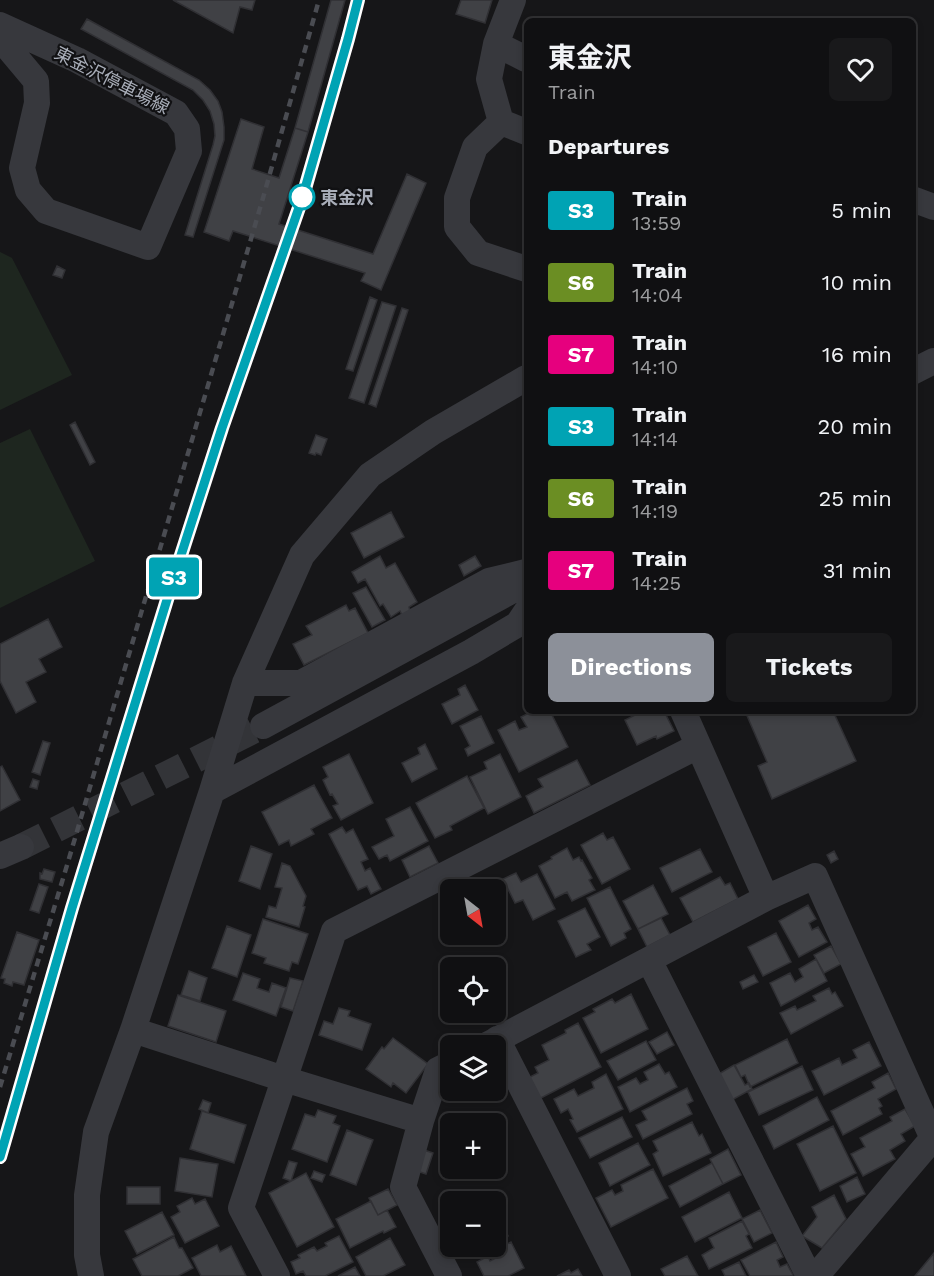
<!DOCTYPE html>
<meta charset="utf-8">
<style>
:root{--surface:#101012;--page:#19191b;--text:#f1f3f6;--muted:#9c9d9f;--line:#303032;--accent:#8c9099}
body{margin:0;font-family:"Work Sans","Noto Sans JP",sans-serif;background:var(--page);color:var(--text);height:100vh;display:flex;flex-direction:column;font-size:22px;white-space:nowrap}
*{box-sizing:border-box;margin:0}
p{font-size:20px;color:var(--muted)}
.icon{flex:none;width:33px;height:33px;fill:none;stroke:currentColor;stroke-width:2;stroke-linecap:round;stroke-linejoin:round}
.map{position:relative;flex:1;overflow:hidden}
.details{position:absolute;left:524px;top:18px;width:392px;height:696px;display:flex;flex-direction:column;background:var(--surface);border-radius:9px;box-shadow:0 3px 9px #0003,0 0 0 2px var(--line)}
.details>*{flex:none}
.badge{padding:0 12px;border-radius:4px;font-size:21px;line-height:39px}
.needle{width:39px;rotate:149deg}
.tools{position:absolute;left:440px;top:879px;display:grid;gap:12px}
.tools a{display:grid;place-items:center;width:66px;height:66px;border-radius:9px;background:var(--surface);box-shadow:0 3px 9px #0003,0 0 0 2px var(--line);font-size:30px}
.map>.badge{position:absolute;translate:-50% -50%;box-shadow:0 0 0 3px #fff}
h2{padding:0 24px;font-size:22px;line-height:54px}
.round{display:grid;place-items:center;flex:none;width:63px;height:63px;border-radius:9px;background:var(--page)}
.overview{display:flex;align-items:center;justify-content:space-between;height:102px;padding:0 24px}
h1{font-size:28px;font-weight:700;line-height:45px}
.action{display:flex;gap:12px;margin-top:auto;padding:12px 24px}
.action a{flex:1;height:69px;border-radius:9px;background:var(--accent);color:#fff;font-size:24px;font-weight:700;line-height:69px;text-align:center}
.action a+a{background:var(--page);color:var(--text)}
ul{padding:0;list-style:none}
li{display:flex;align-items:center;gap:18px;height:72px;padding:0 24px}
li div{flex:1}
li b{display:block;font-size:22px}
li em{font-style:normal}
li .badge{min-width:66px;font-weight:700;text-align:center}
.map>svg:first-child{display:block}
.green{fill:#1e261f}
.building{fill:#404145;stroke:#303034;stroke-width:1.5}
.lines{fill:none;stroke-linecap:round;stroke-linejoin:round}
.minor-tunnel{stroke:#333438;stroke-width:26;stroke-dasharray:26 13;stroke-linecap:butt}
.minor{stroke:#37383d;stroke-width:26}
.rail{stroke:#4a4c52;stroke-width:4.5;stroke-dasharray:8 6;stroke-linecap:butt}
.line-casing{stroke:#fff;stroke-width:14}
.line{stroke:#00a3b4;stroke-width:9}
.stop-dot{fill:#fff;stroke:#00a3b4;stroke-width:3}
.labels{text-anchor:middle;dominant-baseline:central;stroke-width:4.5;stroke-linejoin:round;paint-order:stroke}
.street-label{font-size:18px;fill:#a8adb8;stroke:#111113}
.stop-label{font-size:18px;font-weight:bold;fill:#a8adb8;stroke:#111113;text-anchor:start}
</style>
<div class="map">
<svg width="934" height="1276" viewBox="0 0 934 1276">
<rect width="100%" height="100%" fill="#161618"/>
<path class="green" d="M0 252 12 258 72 375 0 410Z
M30 429 95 561 0 608V443Z"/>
<path class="building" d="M173 0H255L252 10 240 7 233 33Z
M173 0H255L252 10 240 7 233 33Z
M331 0H345L308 132 295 128Z
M461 0H492L485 23 456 14Z
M87 19 199 80 210 90 218 101 222 112 224 127V140L193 237 185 235 213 145 215 136 214 124 210 111 203 100 193 90 81 29Z
M241 119 264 127 252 169 279 178 295 128 308 132 279 224 373 254 407 174 426 183 381 290 361 281 365 273 233 231 229 241 204 232Z
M57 266 65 270 62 278 53 275Z
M370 297 377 300 353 371 346 369Z
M382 302 396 306 364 403 349 398Z
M402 308 408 310 376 407 369 404Z
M75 422 95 462 90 465 70 425Z
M316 435 327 439 321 455 316 453 315 455 309 453Z
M391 512 404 537 364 558 351 533Z
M380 556 386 568 395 563 417 602 409 607 410 611 402 615 400 611 391 617 383 604 380 606 365 579 358 583 352 572Z
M475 556 481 566 464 576 459 565Z
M366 587 385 620 372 627 353 593Z
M346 605 349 611 355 608 368 633 304 665 293 644 312 635 306 626Z
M48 619 62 647 39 659 46 672 26 682 36 702 16 713 0 681V644Z
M465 685 478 710 452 724 442 704 460 695 458 689Z
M533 711H550L568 747 519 772 498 730 515 721 519 730 527 727 521 717Z
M643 711H664L674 731 657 739 656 736 637 745 625 720Z
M745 711H833L856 761 772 799 758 766 767 762Z
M481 716 494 743 468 756 465 749 470 746 460 726Z
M43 741 50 743 40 775 32 772Z
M425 744 437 769 412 782 402 763 420 754 418 748Z
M349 754 373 803 341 820 333 806 338 804 332 794 330 795 323 780 328 777 323 767Z
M500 754 521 797 488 814 470 777 487 769 484 762Z
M577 760 590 785 534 813 526 796 543 787 538 779Z
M2 766 20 800 0 811V767Z
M467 776 484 808 450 826 452 830 435 838 416 803Z
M33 779 39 781 37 789 30 787Z
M314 785 332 818 311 829 314 834 291 846 289 840 279 845 262 812Z
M410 807 428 841 390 861 387 855 379 859 372 847 394 836 386 819Z
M342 827 346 833 353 829 368 859 361 862 365 871 370 868 381 889 371 894 367 886 358 890 329 834Z
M603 833 607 840 613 837 630 869 602 884 581 845Z
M251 846 272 854 260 889 239 881Z
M429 846 438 863 410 877 402 860Z
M567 848 573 860 579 857 581 861 582 860 592 878 589 880 595 890 572 901 567 892 555 898 539 866 552 859 551 857Z
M700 849 712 872 672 892 660 868Z
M834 851 838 859 831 863 827 855Z
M282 863 290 866 306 896 303 906 305 907 299 927 266 917 269 906 276 908 282 888 275 887Z
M44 869 55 872 52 882 40 879V873L42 874Z
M516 873 521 882 537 874 555 909 533 920 523 900 515 903 503 879Z
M720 877 725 885 730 883 738 899 693 922 680 898Z
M39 884 48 887 39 913 30 910Z
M653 885 668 914 638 929 623 901Z
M610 887 631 929 624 933 626 938 611 946 587 898Z
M808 905 816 919 809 923 812 930 818 927 827 942 799 957 779 921Z
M585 908 600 937 587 944 591 950 576 957 558 921Z
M661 918 670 935 647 947 638 929Z
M263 919 308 934 298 964 292 962 289 971 264 963 266 958 252 953Z
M227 926 251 935 237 977 212 968Z
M17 932 39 940 24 985 13 982 12 986 4 983 5 979 1 978Z
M776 933 791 962 763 976 748 947Z
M831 946 841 964 824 973 814 955Z
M816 959 827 981 781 1006 770 983 790 973 795 982 803 977 799 969Z
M189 971 207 978 200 1001 181 995Z
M243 973 260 979 257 988 269 992 272 983 286 988 276 1016 233 1000Z
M754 975 758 982 743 989 740 982Z
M290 978 303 981 293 1011 281 1007Z
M829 988 832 994 835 992 843 1006 791 1034 780 1013 795 1006 797 1010 816 1001 813 996Z
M631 994 648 1029 601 1053 583 1018 595 1012 593 1009 612 999 615 1003Z
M178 995 226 1011 216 1042 168 1026Z
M339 1008 350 1011 348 1016 371 1024 362 1050 319 1035 324 1021 333 1024Z
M578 1023 601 1067 539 1099 528 1078 538 1073 535 1067 549 1060 542 1045 566 1033 565 1030Z
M578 1023 601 1067 539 1099 528 1078 538 1073 535 1067 549 1060 542 1045 566 1033 565 1030Z
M667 1032 674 1045 657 1054 649 1042Z
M393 1038 428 1064 406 1093 393 1083 391 1087 366 1069 382 1047 384 1049Z
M787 1039 798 1063 750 1087 745 1075 741 1077 735 1065Z
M646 1041 656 1060 618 1080 607 1061Z
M869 1042 881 1066 824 1095 812 1071 839 1058 842 1065 857 1058 853 1050Z
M659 1064 665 1074 669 1072 677 1087 630 1112 618 1087 636 1078 640 1084 648 1080 644 1072Z
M734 1065 745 1085 749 1083 752 1089 730 1101 717 1075Z
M802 1066 813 1090 759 1115 748 1092Z
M888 1073 896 1089 878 1099 882 1106 879 1108 882 1114 843 1135 831 1111 875 1088 872 1082Z
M606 1074 623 1109 577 1132 570 1120 573 1119 568 1109 561 1113 554 1099 574 1089 578 1096 594 1088 592 1082Z
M687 1088 693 1101 687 1104 692 1114 643 1139 636 1125 647 1120 642 1111Z
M817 1097 829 1120 774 1149 763 1126Z
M203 1100 211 1103 208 1113 199 1109Z
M905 1109 915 1126 901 1134 905 1141 890 1150 895 1159 863 1176 851 1154 865 1147 860 1138 892 1121 890 1117Z
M318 1110 336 1116 333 1123 340 1126 327 1162 292 1149 305 1114 315 1117Z
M202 1111 246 1125 234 1163 190 1149Z
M622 1117 632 1137 590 1158 579 1138Z
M692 1122 699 1136 702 1134 711 1153 663 1176 653 1154 658 1151 653 1141Z
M833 1126 856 1173 820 1191 797 1144Z
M347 1130 373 1140 356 1185 330 1175Z
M638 1143 650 1165 610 1186 599 1163Z
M728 1149 741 1175 723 1184 710 1159Z
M424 1150 433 1153 426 1174 417 1171Z
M180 1158 218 1164 212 1197 175 1191Z
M289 1161 297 1163 291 1181 283 1178Z
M712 1163 723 1184 680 1207 669 1186Z
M653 1169 668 1198 611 1227 596 1198 612 1190 615 1195 623 1191 621 1185Z
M314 1171 325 1175 322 1182 311 1178Z
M306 1173 334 1227 297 1247 269 1193Z
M857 1177 865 1194 847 1202 840 1186Z
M127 1187H160V1204H127Z
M388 1189 397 1205 378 1215 369 1198Z
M729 1192 742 1218 695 1242 682 1217Z
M834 1195 846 1219 822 1248 802 1236 817 1217 812 1207Z
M192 1198 195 1204 205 1199 219 1226 185 1243 171 1217 180 1212 177 1206Z
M371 1201 378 1215 387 1210 396 1227 384 1233 383 1231 350 1248 336 1219Z
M495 1209 508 1236 495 1242Z
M760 1210 772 1233 754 1242 742 1219Z
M162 1212 174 1235 137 1254 125 1231Z
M742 1221 749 1234 746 1236 752 1248 709 1269 702 1255 714 1248 709 1238Z
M339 1236 353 1262 325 1276H306L303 1271 296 1274 291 1262 300 1258 298 1255 314 1247 317 1251 327 1246 325 1243Z
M174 1237 179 1248H182L193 1268 178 1276H142L133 1259Z
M390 1238 405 1265 383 1276H366L356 1257Z
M511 1242 524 1268 508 1276H484L477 1262 488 1256 490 1261 504 1254 501 1247Z
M776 1242 783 1257 777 1260 780 1267 787 1264 793 1275 790 1276H750L741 1260Z
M217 1245 220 1252 231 1246 246 1276H201L192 1258Z
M459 1246H486L464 1257Z
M934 1253V1276H915Z
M687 1256 698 1276H665L661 1269Z
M739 1262 746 1276H725L722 1270Z
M355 1267 360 1276H338Z
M578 1269 582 1276H557L569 1270 571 1273Z"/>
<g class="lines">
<path class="minor-tunnel" d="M21 847 263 726"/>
<path class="minor" d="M0 25 77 60 176 113 187 129 189 151 148 247 46 211 28 190 22 168 37 103 36 81 0 38
M496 44 526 59
M501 122 475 147 457 198V227L478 253 526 269
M501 122 489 79 496 44 513 0
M501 122 526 132
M912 199 934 207
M912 372 934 361
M245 683H301L489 581 526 572
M683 711 766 898 815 876 934 1141
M263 726 526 583
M212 791 471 652 518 624 526 612
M0 856 21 847
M649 960 809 1276
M133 1030 284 1079 421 1121 403 1187 449 1276
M497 1039 618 1276
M485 1046 766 898
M421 1121 438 1070 450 1064
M91 1276 87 1255V1195L96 1132 133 1030 212 791 245 683 302 555 370 475 433 432 526 378
M277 1276 241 1208 334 931 698 746
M816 1276 933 1138"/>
<path class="rail" d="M0 1087 68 862 263 198 319 0
M0 1157 72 908 188 532 221 427 301 199 348 39 358 0"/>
</g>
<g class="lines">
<defs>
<path id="line" d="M0 1157 72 908 174 577 222 428 302 199 348 39 358 0"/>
</defs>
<use href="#line" class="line-casing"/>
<use href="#line" class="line"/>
</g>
<circle class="stop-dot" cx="302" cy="197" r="12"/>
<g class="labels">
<g class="street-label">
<text transform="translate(112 80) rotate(27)">東金沢停車場線</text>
</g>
<g class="stop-label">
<text x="320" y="197">東金沢</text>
</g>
</g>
</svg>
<div class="tools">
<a><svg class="needle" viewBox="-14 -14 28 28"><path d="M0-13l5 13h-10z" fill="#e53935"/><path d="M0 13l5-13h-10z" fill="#9c9d9f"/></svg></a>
<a><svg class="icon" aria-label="locate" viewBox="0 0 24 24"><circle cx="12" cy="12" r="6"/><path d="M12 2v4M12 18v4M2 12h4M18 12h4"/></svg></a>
<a><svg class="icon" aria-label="layers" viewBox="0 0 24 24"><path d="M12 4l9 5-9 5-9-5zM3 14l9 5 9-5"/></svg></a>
<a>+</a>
<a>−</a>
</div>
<b class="badge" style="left:174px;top:577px;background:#00a3b4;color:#fff">S3</b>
<section class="details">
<div class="overview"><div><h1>東金沢</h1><p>Train</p></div><a class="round"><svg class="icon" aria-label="heart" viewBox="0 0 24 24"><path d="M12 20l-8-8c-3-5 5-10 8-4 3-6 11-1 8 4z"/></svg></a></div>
<h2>Departures</h2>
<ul>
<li><span class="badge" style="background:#00a3b4;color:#fff">S3</span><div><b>Train</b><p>13:59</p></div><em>5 min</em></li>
<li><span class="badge" style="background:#6b8e23;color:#fff">S6</span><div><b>Train</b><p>14:04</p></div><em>10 min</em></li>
<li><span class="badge" style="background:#e6007e;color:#fff">S7</span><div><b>Train</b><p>14:10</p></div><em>16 min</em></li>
<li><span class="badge" style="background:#00a3b4;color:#fff">S3</span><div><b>Train</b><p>14:14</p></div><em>20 min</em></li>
<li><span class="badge" style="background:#6b8e23;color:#fff">S6</span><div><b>Train</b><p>14:19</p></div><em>25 min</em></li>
<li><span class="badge" style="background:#e6007e;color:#fff">S7</span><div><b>Train</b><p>14:25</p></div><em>31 min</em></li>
</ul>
<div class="action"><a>Directions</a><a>Tickets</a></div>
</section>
</div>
